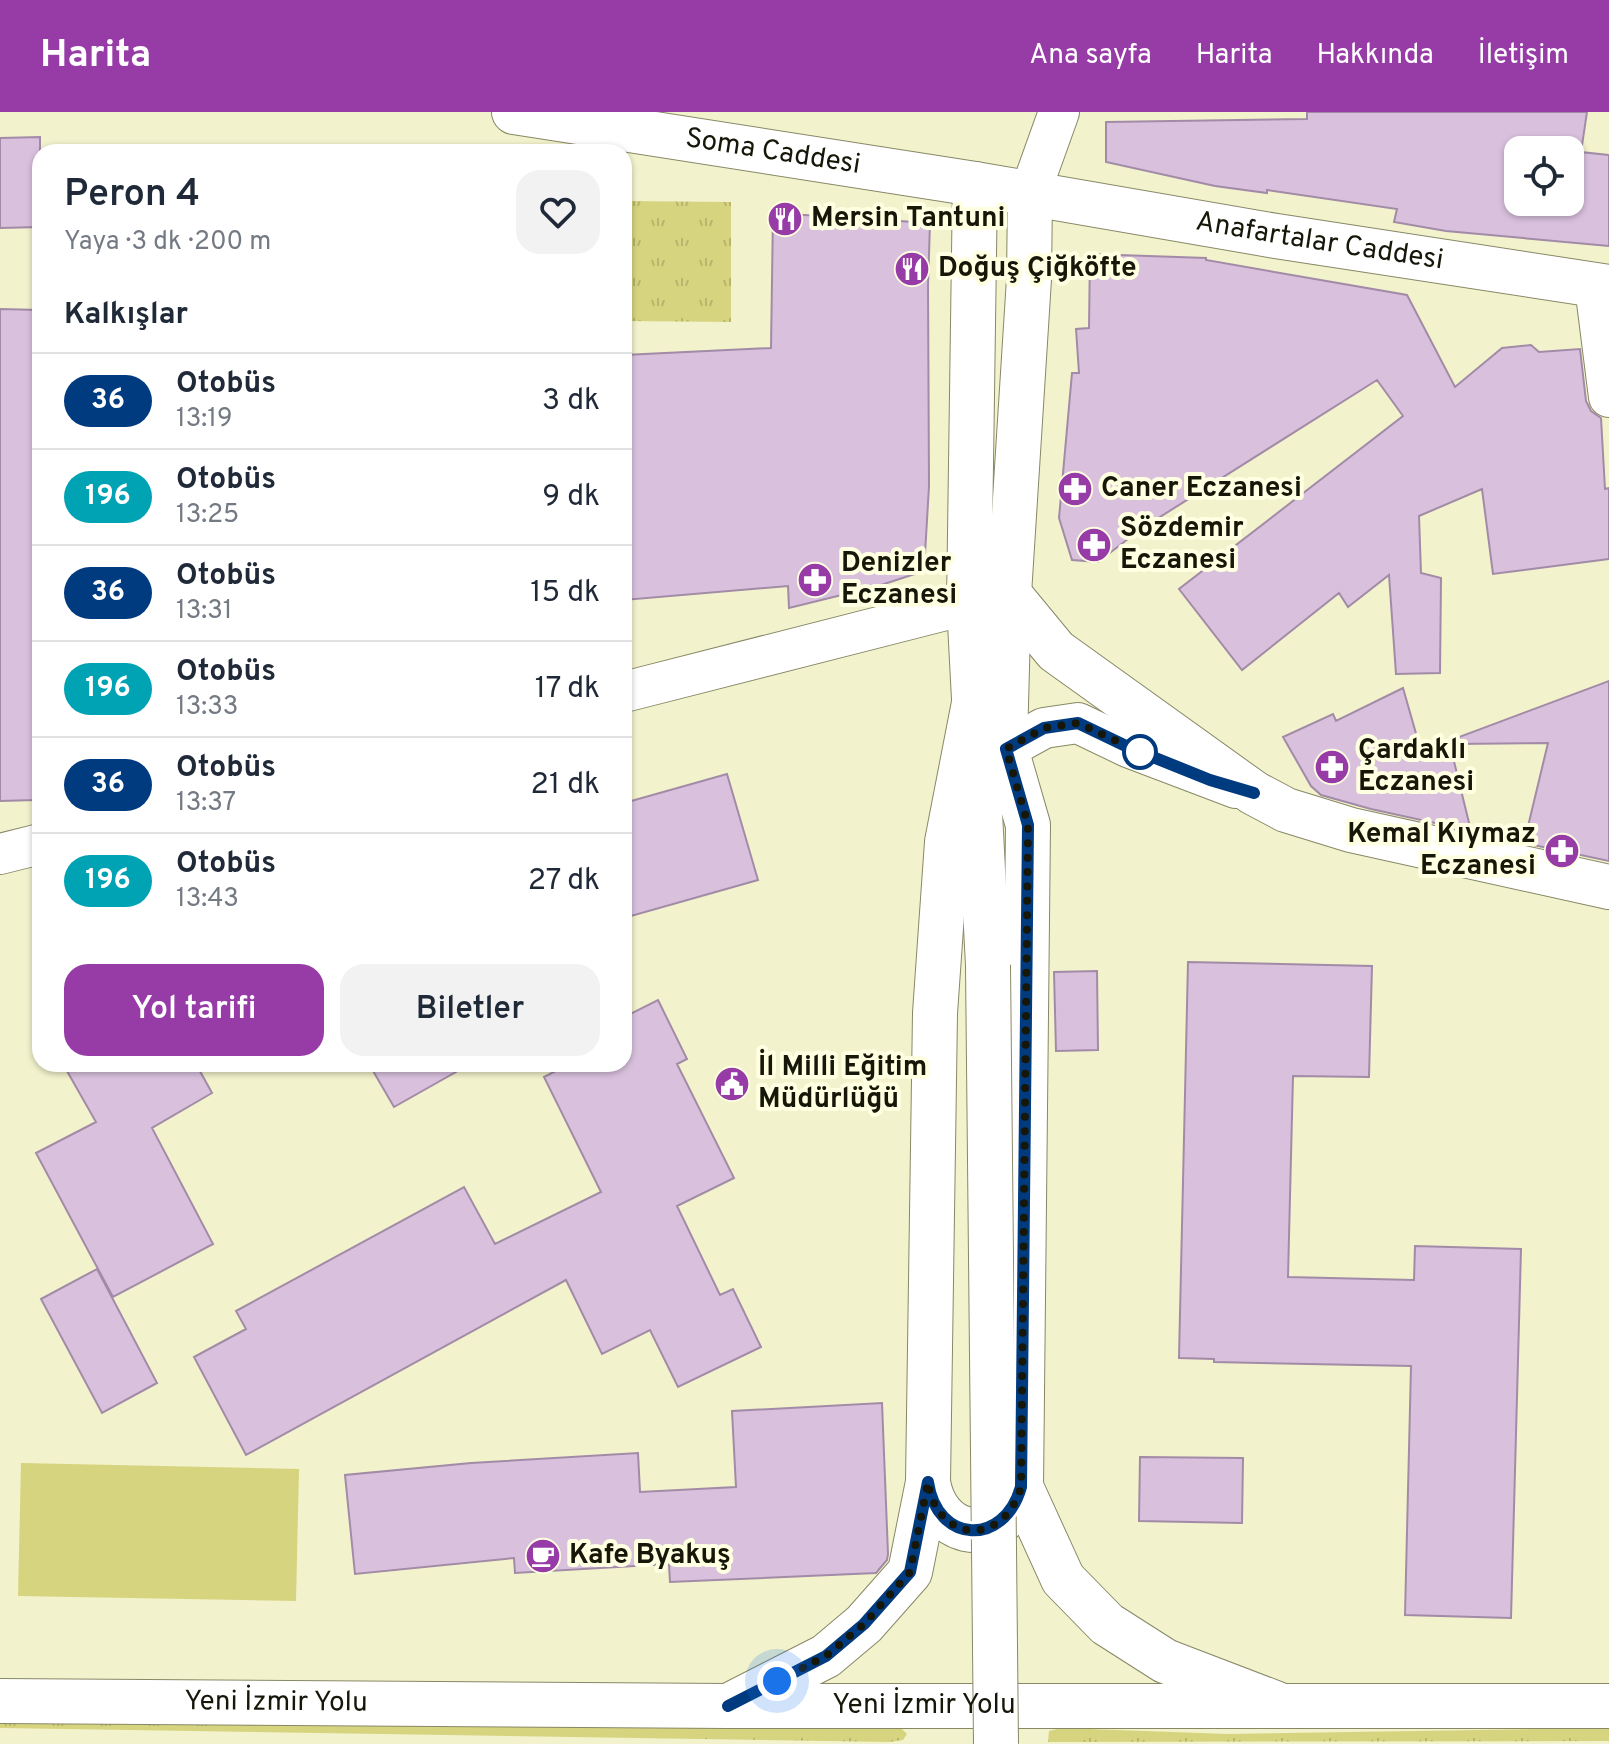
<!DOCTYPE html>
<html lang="tr">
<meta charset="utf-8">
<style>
:root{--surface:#fff;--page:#f2f2f3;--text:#1f2937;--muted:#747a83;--line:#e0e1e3;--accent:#973ca7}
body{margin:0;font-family:Overpass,sans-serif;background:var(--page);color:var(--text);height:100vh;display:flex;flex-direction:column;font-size:30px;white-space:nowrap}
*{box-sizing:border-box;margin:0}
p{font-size:26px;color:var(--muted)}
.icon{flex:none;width:44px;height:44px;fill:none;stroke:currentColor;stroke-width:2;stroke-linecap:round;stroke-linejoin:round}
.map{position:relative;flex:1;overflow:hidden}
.side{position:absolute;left:32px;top:32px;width:600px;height:928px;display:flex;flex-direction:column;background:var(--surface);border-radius:24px;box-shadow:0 2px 6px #0004}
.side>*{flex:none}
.badge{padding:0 16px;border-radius:26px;font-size:28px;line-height:52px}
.controls{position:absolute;left:1504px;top:24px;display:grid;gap:16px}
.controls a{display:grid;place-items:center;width:80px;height:80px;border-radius:16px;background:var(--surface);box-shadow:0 2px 6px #0004;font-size:40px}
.you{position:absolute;width:40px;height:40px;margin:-20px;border:6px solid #fff;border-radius:50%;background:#1a73e8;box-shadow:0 0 0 12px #1a73e833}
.map>.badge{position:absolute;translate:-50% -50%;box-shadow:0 0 0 4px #fff}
h2{padding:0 32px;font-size:30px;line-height:72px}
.round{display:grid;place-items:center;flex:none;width:84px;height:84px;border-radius:24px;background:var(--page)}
.overview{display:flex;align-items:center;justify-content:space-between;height:136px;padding:0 32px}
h1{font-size:38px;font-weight:600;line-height:60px}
.primary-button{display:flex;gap:16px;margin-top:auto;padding:16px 32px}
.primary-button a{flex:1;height:92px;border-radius:24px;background:var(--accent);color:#fff;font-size:32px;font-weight:600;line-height:92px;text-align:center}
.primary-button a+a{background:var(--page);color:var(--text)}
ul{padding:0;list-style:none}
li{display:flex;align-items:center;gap:24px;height:96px;padding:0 32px;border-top:2px solid var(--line)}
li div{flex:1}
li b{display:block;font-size:30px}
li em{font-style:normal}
li .badge{min-width:88px;font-weight:700;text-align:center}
header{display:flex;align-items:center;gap:48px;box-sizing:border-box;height:112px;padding:0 40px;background:var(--accent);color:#fff}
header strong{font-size:38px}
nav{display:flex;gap:44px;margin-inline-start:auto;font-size:28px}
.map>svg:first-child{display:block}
.grass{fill:url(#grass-tufts)}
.pitch{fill:#d7d47f}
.building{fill:#d9c1dd;stroke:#a28ba6;stroke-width:2;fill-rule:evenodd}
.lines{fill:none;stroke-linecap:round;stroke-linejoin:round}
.minor-casing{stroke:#888867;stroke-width:42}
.secondary-casing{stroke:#888867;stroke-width:46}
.trunk-casing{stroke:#888867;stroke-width:46}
.minor{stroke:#fff;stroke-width:40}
.secondary{stroke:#fff;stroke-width:44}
.trunk{stroke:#fff;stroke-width:44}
.secondary-bridge-casing{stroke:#888867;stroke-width:46;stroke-linecap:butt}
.secondary-bridge{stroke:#fff;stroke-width:44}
.line-casing{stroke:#fff;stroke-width:18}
.line{stroke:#003b80;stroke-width:12}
.walk{stroke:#161609;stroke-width:8;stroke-dasharray:0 14.4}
.stop-dot{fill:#fff;stroke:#003b80;stroke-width:4}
.labels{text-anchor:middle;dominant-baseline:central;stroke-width:8;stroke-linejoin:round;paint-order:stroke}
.street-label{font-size:28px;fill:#161609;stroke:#ffffe1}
.poi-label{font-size:28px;font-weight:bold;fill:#161609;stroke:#ffffe1;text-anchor:start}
</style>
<header>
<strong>Harita</strong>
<nav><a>Ana sayfa</a><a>Harita</a><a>Hakkında</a><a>İletişim</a></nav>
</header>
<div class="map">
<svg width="1609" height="1632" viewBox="0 0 1609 1632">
<defs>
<pattern id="grass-tufts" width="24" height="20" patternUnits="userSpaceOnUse" patternTransform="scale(2)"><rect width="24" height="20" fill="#d7d47f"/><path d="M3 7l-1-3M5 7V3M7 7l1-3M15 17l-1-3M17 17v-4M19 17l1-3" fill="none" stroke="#b8b56c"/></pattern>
</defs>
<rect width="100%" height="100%" fill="#f2f2cd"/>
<path class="grass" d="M624 89 731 90V210L624 209Z
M0 1599 891 1616 902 1617 907 1622 903 1628 890 1630 0 1616Z
M1061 1616 1228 1622 1609 1616V1629L1048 1630 1049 1619Z"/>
<path class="pitch" d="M21 1351 299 1357 296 1489 18 1484Z"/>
<path class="building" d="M1307 0H1587L1581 40 1609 43V134L1446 119 1394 110 1397 97 1267 78V81L1215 74 1106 50V10L1307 7ZM1518 38H1570V90H1518Z
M40 25V115L0 116V26Z
M773 101 930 111 928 174 929 374 924 459 878 474 789 496 788 474 624 488V243L771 236Z
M1090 142 1206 146V148L1407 183 1455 275 1502 236 1531 233 1539 240 1580 237 1586 289 1591 299 1601 306 1605 377 1609 376V447L1493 462 1482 377 1419 404 1421 461 1441 466 1440 561 1396 562 1389 463 1348 495 1339 481 1242 558 1179 477 1403 304 1377 268 1141 417 1098 450 1072 448 1059 406 1072 261H1079L1076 217 1089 216Z
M0 197 40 198V674L35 675V688L0 689Z
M1609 569V749L1524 731 1548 631 1452 632 1451 628Z
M1403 576 1421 639 1449 629 1471 719 1371 697 1321 683 1311 674 1283 625 1333 602 1336 609Z
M727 662 758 768 624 806V691Z
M1188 850 1372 854 1369 965 1293 964 1288 1165 1414 1168 1415 1134 1521 1137 1511 1506 1405 1503 1411 1254 1214 1250V1247L1179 1246Z
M1097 859 1098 938 1056 939 1054 860Z
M658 888 687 947 677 952 734 1066 677 1094 720 1183 733 1177 761 1235 678 1275 650 1218 602 1242 566 1168 246 1343 194 1245 246 1217 236 1199 464 1075 495 1132 601 1080 544 965 569 952H624V905Z
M63 952H196L212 981 152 1016 213 1132 113 1185 36 1041 96 1010Z
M369 952H470L394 995Z
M97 1157 157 1271 102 1301 41 1187Z
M882 1291 888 1442 887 1448 876 1461 670 1470 669 1452 515 1461 514 1446 355 1462 345 1363 471 1351 638 1341 640 1380 736 1375 732 1299Z
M1140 1345 1243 1346 1242 1411 1139 1409Z"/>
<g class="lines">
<defs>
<path id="minor" d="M1030 81 1059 0
M1595 174 1609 285
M624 580 969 492
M1006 637 1044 616 1078 611 1128 635 1236 676
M0 742 40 732"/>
<g id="secondary">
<path id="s1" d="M514 0 975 72 1276 124 1609 175"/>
<path d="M975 72 969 492 988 853"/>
<path d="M1009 482 1056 539 1254 681 1286 698 1351 718 1609 775"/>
<path d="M1006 637 1028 713 1021 1375 1063 1467 1107 1512 1165 1549 1280 1593"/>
<path d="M1004 666 1009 482 1029 167 1030 81"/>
<path d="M928 1370C936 1422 992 1437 1017 1389"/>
<path d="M728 1594 826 1544 864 1512 910 1460 928 1370 935 901 947 730 974 591"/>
</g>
<g id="trunk">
<path id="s2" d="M0 1589 728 1594H1609"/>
</g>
</defs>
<use href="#minor" class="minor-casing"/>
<use href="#secondary" class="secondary-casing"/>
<use href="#trunk" class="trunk-casing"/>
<use href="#minor" class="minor"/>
<use href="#secondary" class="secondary"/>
<use href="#trunk" class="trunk"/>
<defs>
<path id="secondary-bridge" d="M988 853 996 1632"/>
</defs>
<use href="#secondary-bridge" class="secondary-bridge-casing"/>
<use href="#secondary-bridge" class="secondary-bridge"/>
</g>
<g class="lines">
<defs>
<path id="line" d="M728 1594 826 1544 864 1512 910 1460 928 1370C937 1432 1004 1435 1021 1375L1028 713 1006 637 1044 616 1078 611 1128 635 1210 668 1254 681"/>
</defs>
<use href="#line" class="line-casing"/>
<use href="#line" class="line"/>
<path class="walk" d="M777 1569 826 1544 864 1512 910 1460 928 1370C937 1432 1004 1435 1021 1375L1028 713 1006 637 1044 616 1078 611 1140 640"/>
</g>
<defs>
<symbol id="restaurant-disc" viewBox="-11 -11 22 22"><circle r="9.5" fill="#973ca7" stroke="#ffffe1"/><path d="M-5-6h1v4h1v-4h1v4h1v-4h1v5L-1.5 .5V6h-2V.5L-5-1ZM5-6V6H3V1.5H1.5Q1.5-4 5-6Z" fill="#fff"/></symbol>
<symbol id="pharmacy-disc" viewBox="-11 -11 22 22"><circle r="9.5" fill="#973ca7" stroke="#ffffe1"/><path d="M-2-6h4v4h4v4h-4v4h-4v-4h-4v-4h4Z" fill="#fff"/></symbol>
<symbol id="civic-disc" viewBox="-11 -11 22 22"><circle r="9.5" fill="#973ca7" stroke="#ffffe1"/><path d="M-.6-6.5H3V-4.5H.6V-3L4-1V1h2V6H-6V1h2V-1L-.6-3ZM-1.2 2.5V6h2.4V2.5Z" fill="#fff"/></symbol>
<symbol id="cafe-disc" viewBox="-11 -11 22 22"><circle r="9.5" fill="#973ca7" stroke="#ffffe1"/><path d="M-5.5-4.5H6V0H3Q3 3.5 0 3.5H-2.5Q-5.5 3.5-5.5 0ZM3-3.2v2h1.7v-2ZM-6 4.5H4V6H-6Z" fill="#fff"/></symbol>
</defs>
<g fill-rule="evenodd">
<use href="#restaurant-disc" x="765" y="87" width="40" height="40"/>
<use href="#restaurant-disc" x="892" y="137" width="40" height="40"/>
<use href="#pharmacy-disc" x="1055" y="357" width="40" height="40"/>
<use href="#pharmacy-disc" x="1074" y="413" width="40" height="40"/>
<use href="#pharmacy-disc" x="795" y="448" width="40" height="40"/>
<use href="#pharmacy-disc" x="1312" y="635" width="40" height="40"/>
<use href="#pharmacy-disc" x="1542" y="719" width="40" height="40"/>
<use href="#civic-disc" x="712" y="952" width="40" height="40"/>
<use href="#cafe-disc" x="523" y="1424" width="40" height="40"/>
</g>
<circle class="stop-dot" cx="1140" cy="640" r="16"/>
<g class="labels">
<g class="street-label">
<text stroke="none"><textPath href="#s1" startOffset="262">Soma Caddesi</textPath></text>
<text stroke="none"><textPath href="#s1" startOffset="816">Anafartalar Caddesi</textPath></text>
<text stroke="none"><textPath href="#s2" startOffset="276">Yeni İzmir Yolu</textPath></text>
<text stroke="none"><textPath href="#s2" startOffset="924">Yeni İzmir Yolu</textPath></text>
</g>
<g class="poi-label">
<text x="811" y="107">Mersin Tantuni</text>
<text x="938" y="157">Doğuş Çiğköfte</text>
<text x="1101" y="377">Caner Eczanesi</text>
<text x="1120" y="417">Sözdemir<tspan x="1120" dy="32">Eczanesi</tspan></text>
<text x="841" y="452">Denizler<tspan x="841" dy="32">Eczanesi</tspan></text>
<text x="1358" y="639">Çardaklı<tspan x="1358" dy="32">Eczanesi</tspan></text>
<text x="1536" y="723" text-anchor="end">Kemal Kıymaz<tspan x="1536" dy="32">Eczanesi</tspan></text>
<text x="758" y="956">İl Milli Eğitim<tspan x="758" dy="32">Müdürlüğü</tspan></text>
<text x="569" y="1444">Kafe Byakuş</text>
</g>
</g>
</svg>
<div class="controls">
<a><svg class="icon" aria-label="locate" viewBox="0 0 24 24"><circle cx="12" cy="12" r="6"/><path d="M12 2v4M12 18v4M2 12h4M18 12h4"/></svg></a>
</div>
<div class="you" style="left:777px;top:1569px"></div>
<section class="side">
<div class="overview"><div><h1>Peron 4</h1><p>Yaya · 3 dk · 200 m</p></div><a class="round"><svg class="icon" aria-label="heart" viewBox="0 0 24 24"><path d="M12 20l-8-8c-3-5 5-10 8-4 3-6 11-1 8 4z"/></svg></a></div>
<h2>Kalkışlar</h2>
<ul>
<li><span class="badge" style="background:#003b80;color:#fff">36</span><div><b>Otobüs</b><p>13:19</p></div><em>3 dk</em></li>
<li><span class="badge" style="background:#00a3b4;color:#fff">196</span><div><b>Otobüs</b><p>13:25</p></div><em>9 dk</em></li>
<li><span class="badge" style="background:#003b80;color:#fff">36</span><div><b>Otobüs</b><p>13:31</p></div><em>15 dk</em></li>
<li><span class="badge" style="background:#00a3b4;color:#fff">196</span><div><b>Otobüs</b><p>13:33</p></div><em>17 dk</em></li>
<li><span class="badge" style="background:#003b80;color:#fff">36</span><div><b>Otobüs</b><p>13:37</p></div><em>21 dk</em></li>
<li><span class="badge" style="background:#00a3b4;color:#fff">196</span><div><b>Otobüs</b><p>13:43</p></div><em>27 dk</em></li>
</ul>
<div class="primary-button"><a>Yol tarifi</a><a>Biletler</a></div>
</section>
</div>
